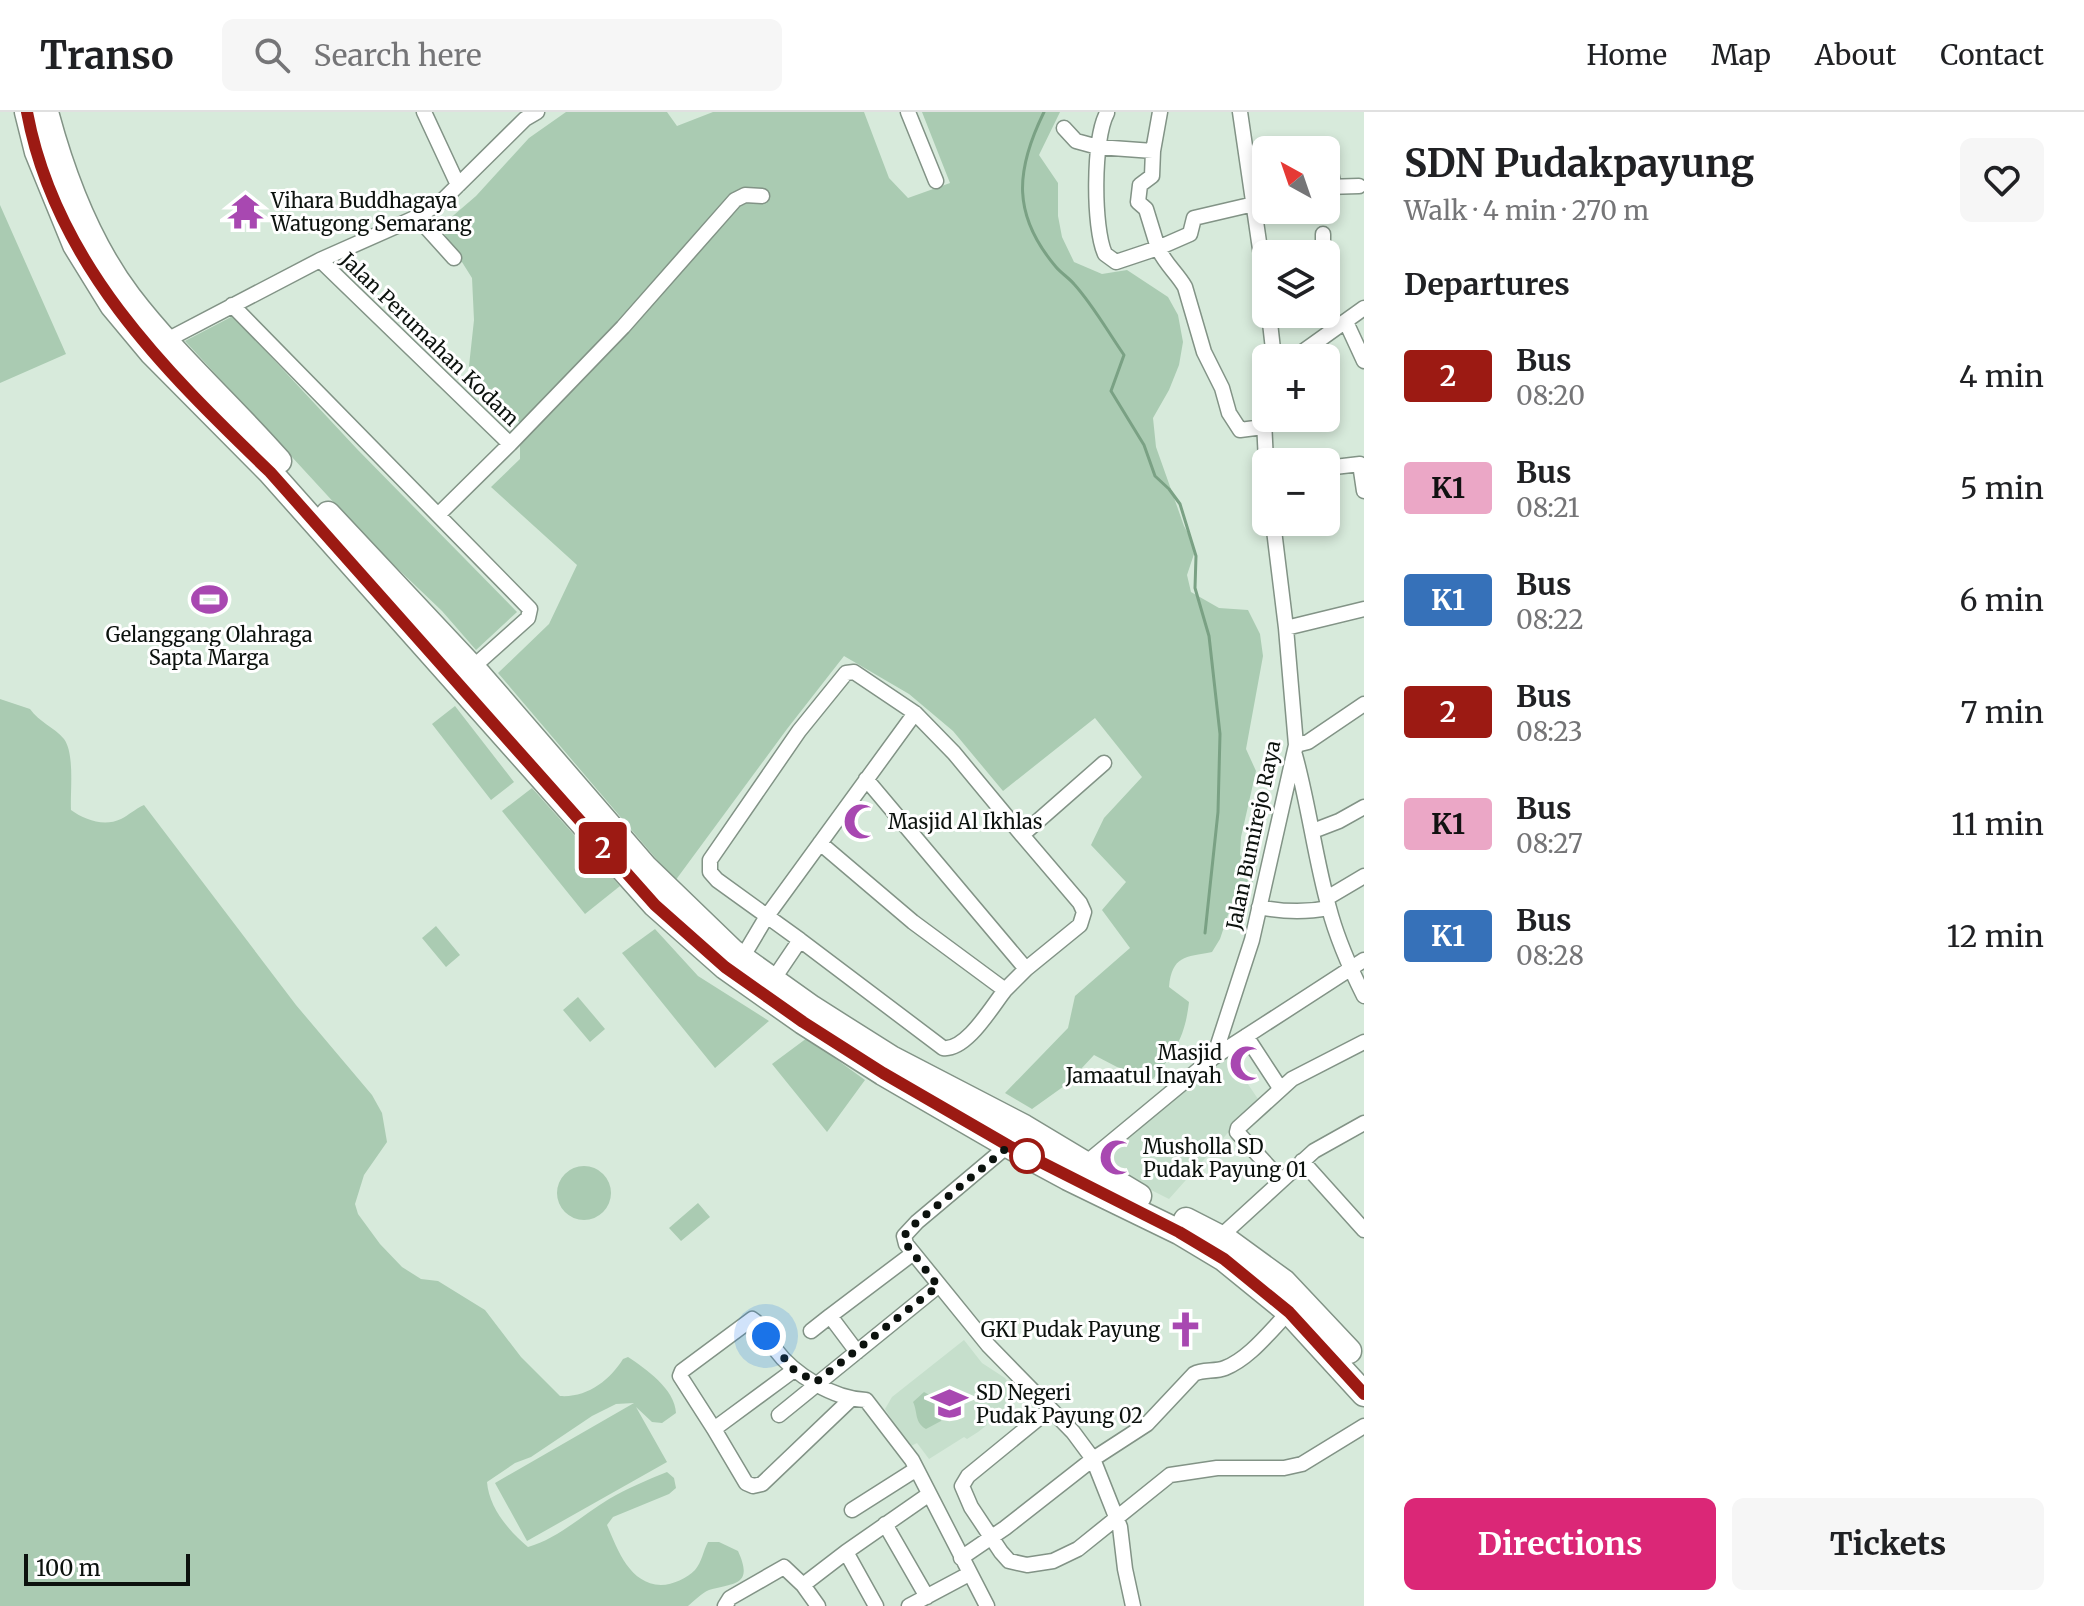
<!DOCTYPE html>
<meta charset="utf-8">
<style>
:root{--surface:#fff;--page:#f6f6f6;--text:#202124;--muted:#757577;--line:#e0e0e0;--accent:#db2777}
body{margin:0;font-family:Merriweather,serif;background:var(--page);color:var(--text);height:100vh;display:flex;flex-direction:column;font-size:30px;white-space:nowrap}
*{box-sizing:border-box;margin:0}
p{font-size:26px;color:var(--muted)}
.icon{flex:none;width:44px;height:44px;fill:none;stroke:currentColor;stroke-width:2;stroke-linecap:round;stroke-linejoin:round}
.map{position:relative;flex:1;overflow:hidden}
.panel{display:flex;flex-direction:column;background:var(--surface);width:720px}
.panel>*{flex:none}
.badge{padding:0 16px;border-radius:6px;font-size:28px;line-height:52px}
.needle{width:52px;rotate:320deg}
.buttons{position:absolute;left:1252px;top:24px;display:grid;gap:16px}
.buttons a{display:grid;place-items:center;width:88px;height:88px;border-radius:12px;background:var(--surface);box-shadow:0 4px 12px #0003;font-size:40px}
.scale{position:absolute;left:24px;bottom:20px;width:166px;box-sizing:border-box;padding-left:8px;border:4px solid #0c120e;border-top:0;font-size:22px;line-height:28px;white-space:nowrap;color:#0c120e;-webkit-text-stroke:6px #fff;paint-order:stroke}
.you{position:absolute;width:40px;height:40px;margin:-20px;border:6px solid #fff;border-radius:50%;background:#1a73e8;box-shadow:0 0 0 12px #1a73e833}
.map>.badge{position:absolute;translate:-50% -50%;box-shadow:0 0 0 4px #fff}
h2{padding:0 40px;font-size:30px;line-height:72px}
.round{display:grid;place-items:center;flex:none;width:84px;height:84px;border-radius:12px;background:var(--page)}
.headline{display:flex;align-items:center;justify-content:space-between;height:136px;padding:0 40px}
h1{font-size:38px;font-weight:700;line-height:60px}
.cta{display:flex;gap:16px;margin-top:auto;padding:16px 40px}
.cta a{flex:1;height:92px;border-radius:12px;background:var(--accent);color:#fff;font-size:32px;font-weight:700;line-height:92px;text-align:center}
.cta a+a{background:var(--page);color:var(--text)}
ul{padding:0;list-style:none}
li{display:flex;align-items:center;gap:24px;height:112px;padding:0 40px}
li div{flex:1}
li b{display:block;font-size:30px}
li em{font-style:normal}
li .badge{min-width:88px;font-weight:700;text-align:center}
header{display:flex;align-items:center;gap:48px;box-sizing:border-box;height:112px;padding:0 40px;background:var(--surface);border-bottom:2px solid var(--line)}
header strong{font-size:38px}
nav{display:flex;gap:44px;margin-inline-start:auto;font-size:28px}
.search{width:560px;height:72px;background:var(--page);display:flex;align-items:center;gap:20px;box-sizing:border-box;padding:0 28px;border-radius:12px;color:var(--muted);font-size:30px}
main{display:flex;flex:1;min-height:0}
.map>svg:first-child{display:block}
.built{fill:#c6dfcc}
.green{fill:#aacbb2}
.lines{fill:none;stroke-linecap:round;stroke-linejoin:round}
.stream{stroke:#7aa184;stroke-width:3}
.street-casing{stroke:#829386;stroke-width:17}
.highway-casing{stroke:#829386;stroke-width:27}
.street{stroke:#fff;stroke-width:14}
.highway{stroke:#fff;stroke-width:24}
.line-casing{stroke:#fff;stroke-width:18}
.line{stroke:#9c1a13;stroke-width:12}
.walk{stroke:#0c120e;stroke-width:8;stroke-dasharray:0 14.4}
.stop-dot{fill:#fff;stroke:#9c1a13;stroke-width:4}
.labels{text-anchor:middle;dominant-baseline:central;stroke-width:6;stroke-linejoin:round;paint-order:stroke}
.poi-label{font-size:20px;fill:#0c120e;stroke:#fff;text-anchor:start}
.street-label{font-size:20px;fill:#0c120e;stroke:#fff}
</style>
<header>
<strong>Transo</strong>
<div class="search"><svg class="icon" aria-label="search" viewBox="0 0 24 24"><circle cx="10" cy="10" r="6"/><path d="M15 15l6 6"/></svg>Search here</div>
<nav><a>Home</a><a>Map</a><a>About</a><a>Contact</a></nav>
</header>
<main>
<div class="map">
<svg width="1364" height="1494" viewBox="0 0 1364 1494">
<rect width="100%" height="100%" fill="#d7eadb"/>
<path class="built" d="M1229 944 1258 987 1169 1087 1107 1056 1097 1046Z
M964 1228 982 1251 1005 1266 1020 1286 986 1310 987 1313 978 1320 967 1327 964 1325 929 1347 917 1331 909 1335 885 1297 892 1285Z"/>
<path class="green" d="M566 0H667L677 14 713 0H864L889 66 908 86 950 71 922 0H1060L1039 43 1058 71V104L1062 125 1074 150 1102 162 1127 158 1168 185 1178 203 1183 230 1179 253 1169 278 1153 306 1156 335 1184 414 1191 427 1194 442 1187 463 1191 480 1219 496 1248 498 1260 522 1263 544 1246 637 1256 659 1241 725 1240 743 1257 758 1250 778 1232 791 1220 827 1212 840C1185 845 1172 844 1169 875L1189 890C1185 925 1175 940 1153 967L1117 955 1094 943 1067 972 1032 997 1005 981 1068 916 1075 884 1130 836 1102 798 1126 770 1091 733 1104 706 1142 665 1095 606 1003 679 953 619 909 582 844 544 787 617 675 769 498 561 549 512 577 453 491 375 520 347V311L469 254 474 208 472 166 440 115 476 84 529 26Z
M0 93 66 242 0 271Z
M233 204 357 337 517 500 476 538 442 499 373 433 185 229Z
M0 587 30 597C39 610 54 615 64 627 75 642 70 680 71 698 85 708 104 715 121 707 129 703 135 697 144 693L296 893 372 983 382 1001 387 1030 364 1063 355 1092 358 1102 380 1132 402 1155 421 1167 438 1169 485 1198 521 1245 560 1284C587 1286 610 1268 623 1247L628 1245C646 1257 675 1277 676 1301L662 1311 652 1310 636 1295 667 1350 527 1429 495 1371 634 1291 616 1292 592 1304 531 1345 515 1351 487 1370C489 1396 509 1419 528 1435 559 1426 582 1403 609 1387 628 1376 647 1368 667 1360L674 1366 676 1376 669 1382 613 1405 607 1413C618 1439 630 1472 661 1473 673 1473 687 1466 695 1458 702 1450 703 1439 708 1430H719L738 1439C754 1474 734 1471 709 1478 702 1481 694 1489 688 1494H0Z
M455 594 514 670 491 688 432 612Z
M532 676 620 774 585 802 502 699Z
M436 814 460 843 446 855 422 826Z
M655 817 698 864 769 909 715 956 622 841Z
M578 885 605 917 590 930 563 898Z
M807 926 865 968 827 1020 772 952Z
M557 1081a27 27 0 1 1 54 0a27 27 0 1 1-54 0Z
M698 1091 710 1105 681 1129 669 1116Z
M924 1280 937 1287 945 1299 941 1309 926 1317C914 1310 918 1300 913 1290Z"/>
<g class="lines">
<path class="stream" d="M1044 0C1015 59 1012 103 1056 155 1061 161 1069 166 1074 172 1093 193 1108 220 1124 243L1111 279 1144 333 1155 364 1169 377 1180 392 1196 444 1195 476 1209 524 1220 622 1218 700 1205 821"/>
<defs>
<path id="street" d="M424 0 458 73
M908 0 936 69
M1160 0 1153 39 1152 64 1140 73 1138 90 1146 97 1158 136 1190 122 1194 106 1254 92
M1240 0 1266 178
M1107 1C1093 27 1093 116 1105 142L1116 150 1158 136C1165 152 1177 161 1185 175L1204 240 1222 276 1229 301 1240 318 1263 315
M1064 16 1076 29 1098 35 1153 39
M1330 55 1334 75
M1326 75 1359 74
M417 105 454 146
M1323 142V122
M320 148 510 332 439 402
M232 193 530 497 528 506 472 556
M1269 202 1274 246
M1346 210 1364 249
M165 229 320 148 417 105 442 89 525 7 537 0
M1294 246 1364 196
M1266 274 1263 288 1266 350
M510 332 623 215 735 88 745 83 762 84
M1326 356 1360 352 1364 379
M1286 516 1364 497
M1296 633 1308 630 1364 592
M1295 643C1309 694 1315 746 1329 796 1337 827 1350 856 1364 884
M866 667 1026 857 1080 813 1084 800 1080 791 1022 723
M1313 719 1339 709 1364 695
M820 731 913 810 1005 878 1026 857
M1327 786 1364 764
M1259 795C1283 800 1304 801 1328 796
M800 828 943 936C966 939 991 896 1005 878
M742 846 767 804 915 601 954 641 1022 723 1104 651
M773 868 800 828 717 768 710 760V748L799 619 846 561 854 560 915 601
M1246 924 1280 976
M1214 945 1252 828 1296 633 1286 516 1273 410
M1011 1031 917 1110 904 1124 906 1132 988 1233 1073 1320 1093 1347 1120 1415 1125 1457 1133 1494
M1302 1049 1364 1118
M1081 1055 1214 945 1364 848
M1281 1068 1237 1020 1238 1016 1292 967 1364 930
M1220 1125 1314 1039 1364 1011
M811 1219 830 1204
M857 1240 830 1204 912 1142
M794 1258 714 1317 680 1264 682 1259 752 1207C763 1214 767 1227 775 1237 794 1263 834 1287 866 1288L912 1348 987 1494
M1050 1297 968 1364 962 1374 971 1395 1001 1440 1009 1449 1027 1453 1053 1449 1078 1437 1170 1363 1217 1356H1284L1302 1352 1364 1314
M779 1303 938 1174
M714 1317 746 1371 753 1374 762 1372 851 1287
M852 1398 915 1358
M885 1412 927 1485
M846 1440 876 1494
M961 1446 1005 1416 1093 1347 1147 1312 1194 1262C1203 1257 1215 1260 1225 1256 1250 1246 1270 1219 1289 1200
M803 1473 846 1440 928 1383
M725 1494 730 1486 784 1455 803 1473 818 1494
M909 1494 969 1462"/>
<path id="highway" d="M27 0 37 40 75 133 112 193 152 241 270 360 655 793 725 855 803 910 883 961 1009 1034 1068 1066 1179 1120 1224 1147 1289 1200 1364 1282
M46 0C63 64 89 132 129 185 174 244 230 293 279 349
M328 402 480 564 646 756 732 839 812 896 891 946 1024 1015 1139 1084
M1186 1108 1229 1130 1284 1170 1349 1239"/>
</defs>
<use href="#street" class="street-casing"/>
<use href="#highway" class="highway-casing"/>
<use href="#street" class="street"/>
<use href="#highway" class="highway"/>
</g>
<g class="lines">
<defs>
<path id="line" d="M27 0C55 151 164 258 270 360L655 793 725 855 803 910 883 961 1009 1034 1179 1120 1224 1147 1289 1200 1364 1282"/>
</defs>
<use href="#line" class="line-casing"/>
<use href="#line" class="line"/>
<path class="walk" d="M766 1224 794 1258 816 1270 938 1174 906 1132 904 1124 910 1116 1009 1034 1027 1044"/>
</g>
<defs>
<symbol id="temple-bare" viewBox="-9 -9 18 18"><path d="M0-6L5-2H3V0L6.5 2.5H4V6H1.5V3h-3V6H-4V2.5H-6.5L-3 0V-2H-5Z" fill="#a848b1" stroke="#fff" stroke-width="2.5" paint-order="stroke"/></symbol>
<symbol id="stadium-bare" viewBox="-9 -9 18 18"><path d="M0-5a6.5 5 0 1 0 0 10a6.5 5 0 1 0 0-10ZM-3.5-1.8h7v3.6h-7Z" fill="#a848b1" stroke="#fff" stroke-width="2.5" paint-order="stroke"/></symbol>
<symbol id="mosque-bare" viewBox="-9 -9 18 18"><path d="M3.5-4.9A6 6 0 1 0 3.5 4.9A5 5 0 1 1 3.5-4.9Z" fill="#a848b1" stroke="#fff" stroke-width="2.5" paint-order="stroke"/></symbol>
<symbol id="church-bare" viewBox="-9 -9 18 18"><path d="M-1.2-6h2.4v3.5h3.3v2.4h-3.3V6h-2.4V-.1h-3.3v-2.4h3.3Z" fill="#a848b1" stroke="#fff" stroke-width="2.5" paint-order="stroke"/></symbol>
<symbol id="school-bare" viewBox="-9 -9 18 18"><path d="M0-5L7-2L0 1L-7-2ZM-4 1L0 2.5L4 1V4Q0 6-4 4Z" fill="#a848b1" stroke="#fff" stroke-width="2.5" paint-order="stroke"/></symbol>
</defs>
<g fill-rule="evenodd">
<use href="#temple-bare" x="220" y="74" width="51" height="51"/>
<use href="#stadium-bare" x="184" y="462" width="51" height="51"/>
<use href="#mosque-bare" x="836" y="684" width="51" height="51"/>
<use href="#mosque-bare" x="1222" y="926" width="51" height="51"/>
<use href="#mosque-bare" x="1092" y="1020" width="51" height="51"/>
<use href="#church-bare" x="1160" y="1192" width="51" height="51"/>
<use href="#school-bare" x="924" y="1266" width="51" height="51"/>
</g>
<circle class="stop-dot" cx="1027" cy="1044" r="16"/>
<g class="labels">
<g class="poi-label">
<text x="271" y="88">Vihara Buddhagaya<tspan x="271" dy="23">Watugong Semarang</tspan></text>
<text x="209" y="522" text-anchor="middle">Gelanggang Olahraga<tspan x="209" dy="23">Sapta Marga</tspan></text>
<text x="888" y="709">Masjid Al Ikhlas</text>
<text x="1222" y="940" text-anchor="end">Masjid<tspan x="1222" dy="23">Jamaatul Inayah</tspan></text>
<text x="1143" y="1034">Musholla SD<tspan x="1143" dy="23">Pudak Payung 01</tspan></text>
<text x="1160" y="1217" text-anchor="end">GKI Pudak Payung</text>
<text x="976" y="1280">SD Negeri<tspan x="976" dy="23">Pudak Payung 02</tspan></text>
</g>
<g class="street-label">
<text transform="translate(430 227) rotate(44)">Jalan Perumahan Kodam</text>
<text transform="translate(1253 723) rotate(-78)">Jalan Bumirejo Raya</text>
</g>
</g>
</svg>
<div class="buttons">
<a><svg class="needle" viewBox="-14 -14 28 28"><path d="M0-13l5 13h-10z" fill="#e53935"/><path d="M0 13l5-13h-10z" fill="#757577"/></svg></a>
<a><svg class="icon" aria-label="layers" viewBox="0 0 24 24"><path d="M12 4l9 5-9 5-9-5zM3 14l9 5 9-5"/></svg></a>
<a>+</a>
<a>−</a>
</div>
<div class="scale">100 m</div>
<div class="you" style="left:766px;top:1224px"></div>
<b class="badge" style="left:603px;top:736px;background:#9c1a13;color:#fff">2</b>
</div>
<section class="panel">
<div class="headline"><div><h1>SDN Pudakpayung</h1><p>Walk · 4 min · 270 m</p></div><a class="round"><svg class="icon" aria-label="heart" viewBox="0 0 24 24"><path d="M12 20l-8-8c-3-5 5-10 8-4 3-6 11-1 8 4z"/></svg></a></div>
<h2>Departures</h2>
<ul>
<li><span class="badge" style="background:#9c1a13;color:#fff">2</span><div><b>Bus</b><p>08:20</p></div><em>4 min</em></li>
<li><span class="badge" style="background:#eba7c6;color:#111">K1</span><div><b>Bus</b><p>08:21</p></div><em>5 min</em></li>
<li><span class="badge" style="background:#3671b9;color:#fff">K1</span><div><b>Bus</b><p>08:22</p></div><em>6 min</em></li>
<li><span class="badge" style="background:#9c1a13;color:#fff">2</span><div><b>Bus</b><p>08:23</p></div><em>7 min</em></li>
<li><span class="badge" style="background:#eba7c6;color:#111">K1</span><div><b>Bus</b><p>08:27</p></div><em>11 min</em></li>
<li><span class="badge" style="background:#3671b9;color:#fff">K1</span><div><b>Bus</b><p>08:28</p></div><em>12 min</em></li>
</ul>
<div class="cta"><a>Directions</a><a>Tickets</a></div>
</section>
</main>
